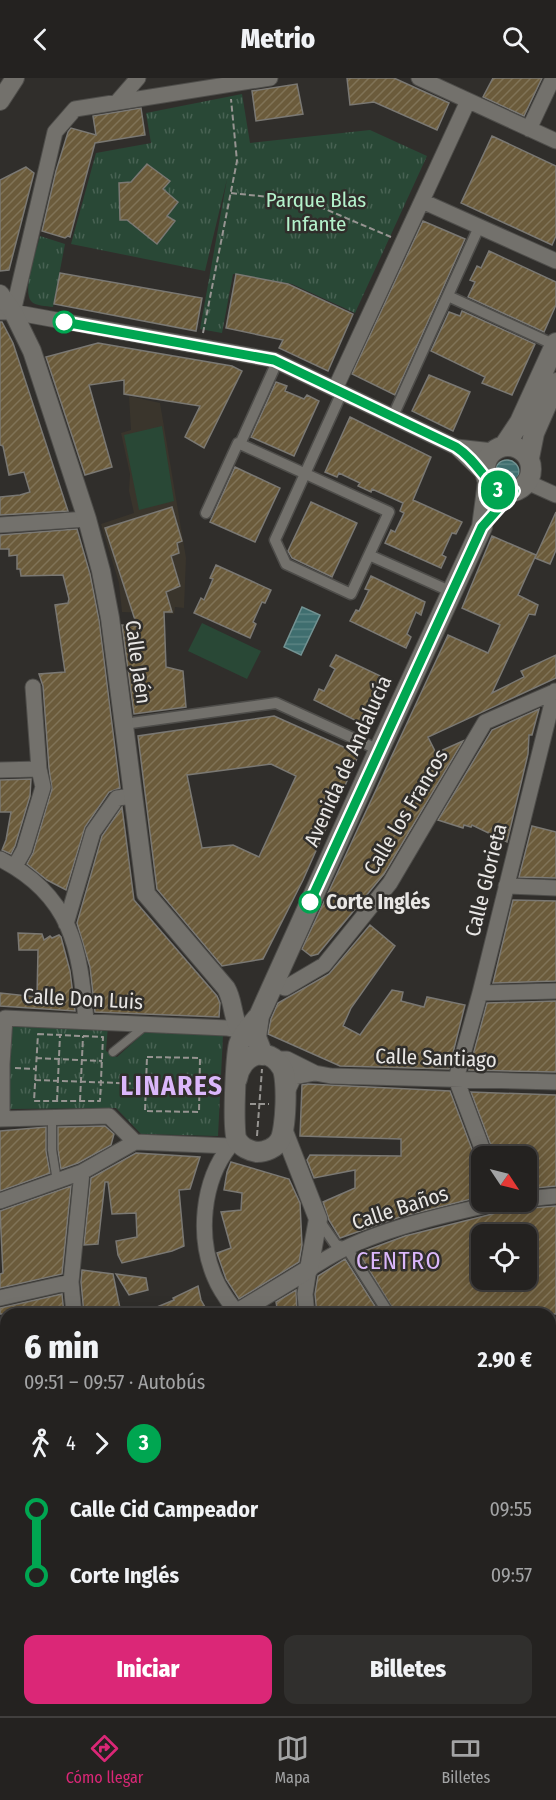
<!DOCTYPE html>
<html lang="es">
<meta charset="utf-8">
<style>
:root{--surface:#242220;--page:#302f2d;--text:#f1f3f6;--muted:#a3a4a5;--line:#413f3e;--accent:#db2777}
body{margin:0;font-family:"Fira Sans Condensed",sans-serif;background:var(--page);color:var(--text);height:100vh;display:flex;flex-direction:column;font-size:22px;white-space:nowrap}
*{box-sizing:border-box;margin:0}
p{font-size:20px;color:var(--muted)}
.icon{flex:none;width:33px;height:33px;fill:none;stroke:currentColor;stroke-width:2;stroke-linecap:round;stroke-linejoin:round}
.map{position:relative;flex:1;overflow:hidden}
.panel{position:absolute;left:0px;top:1230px;width:556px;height:408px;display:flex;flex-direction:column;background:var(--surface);border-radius:18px 18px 0 0;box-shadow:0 3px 15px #0003,0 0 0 2px var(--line)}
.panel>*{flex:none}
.badge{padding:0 12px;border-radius:20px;font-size:21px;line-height:39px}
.needle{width:39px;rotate:125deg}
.controls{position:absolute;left:471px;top:1068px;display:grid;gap:12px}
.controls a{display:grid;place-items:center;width:66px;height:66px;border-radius:12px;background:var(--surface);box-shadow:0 3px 15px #0003,0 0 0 2px var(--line);font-size:30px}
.map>.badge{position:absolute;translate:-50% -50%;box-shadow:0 0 0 3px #fff}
.legs{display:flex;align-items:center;gap:9px;height:66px;padding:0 24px;font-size:20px}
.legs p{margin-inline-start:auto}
.head{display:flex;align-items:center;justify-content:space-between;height:102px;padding:0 24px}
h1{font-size:33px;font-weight:800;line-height:45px}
.action{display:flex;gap:12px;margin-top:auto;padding:12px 24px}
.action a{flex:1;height:69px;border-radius:12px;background:var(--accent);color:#fff;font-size:24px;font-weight:800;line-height:69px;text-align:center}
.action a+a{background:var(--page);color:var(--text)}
ul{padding:0 24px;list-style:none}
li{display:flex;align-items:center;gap:21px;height:66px;font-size:22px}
li i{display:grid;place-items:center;width:9px;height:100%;margin:0 8px;background:currentColor}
li i::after{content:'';width:15px;height:15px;margin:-8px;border:4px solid;border-radius:50%;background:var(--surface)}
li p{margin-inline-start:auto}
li:first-child i{background:linear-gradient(#0000 50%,currentColor 0)}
li:last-child i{background:linear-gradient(currentColor 50%,#0000 0)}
header{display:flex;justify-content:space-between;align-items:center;height:78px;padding:0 24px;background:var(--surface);font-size:27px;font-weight:800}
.dock{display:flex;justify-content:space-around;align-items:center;height:84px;border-top:2px solid var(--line);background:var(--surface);font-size:16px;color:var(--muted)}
.dock a{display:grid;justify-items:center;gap:3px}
.dock .on{color:var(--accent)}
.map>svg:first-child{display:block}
.built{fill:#3a352c}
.grass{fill:url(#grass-tufts)}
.garden{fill:#294836}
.water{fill:url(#water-rules);stroke:#729292;stroke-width:1.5}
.building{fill:url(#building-hatch);stroke:#7a7873;stroke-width:1.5;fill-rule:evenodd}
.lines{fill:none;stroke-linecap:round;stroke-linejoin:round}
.service-casing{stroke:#4e4d4a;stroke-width:10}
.pedestrian-casing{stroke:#4e4d4a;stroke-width:13}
.minor-casing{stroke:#4e4d4a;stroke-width:17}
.tertiary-casing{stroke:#4e4d4a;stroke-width:20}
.secondary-casing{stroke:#4e4d4a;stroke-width:22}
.path{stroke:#969491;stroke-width:2;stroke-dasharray:6 3;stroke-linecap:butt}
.service{stroke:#73716c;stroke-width:8}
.pedestrian{stroke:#73716c;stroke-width:10}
.minor{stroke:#73716c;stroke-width:15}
.tertiary{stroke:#73716c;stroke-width:18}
.secondary{stroke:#73716c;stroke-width:20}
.line-1-casing{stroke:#fff;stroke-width:14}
.line-1{stroke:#00a651;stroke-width:9}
.stop-1-dot{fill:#fff;stroke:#00a651;stroke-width:3}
.labels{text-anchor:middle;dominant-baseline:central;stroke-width:5;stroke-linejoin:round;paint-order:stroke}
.park-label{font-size:21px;fill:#b4f1cb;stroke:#302e2b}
.street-label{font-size:21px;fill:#e9e7e5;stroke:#302e2b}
.stop-label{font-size:21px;font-weight:bold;fill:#e9e7e5;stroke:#302e2b;text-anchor:start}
.quarter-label{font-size:24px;letter-spacing:1.5px;fill:#dbb7fb;stroke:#302e2b}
.district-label{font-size:27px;font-weight:bold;letter-spacing:1.5px;fill:#dbb7fb;stroke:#302e2b}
</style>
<header><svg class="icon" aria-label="back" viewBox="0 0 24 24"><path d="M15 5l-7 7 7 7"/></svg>Metrio<svg class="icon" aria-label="search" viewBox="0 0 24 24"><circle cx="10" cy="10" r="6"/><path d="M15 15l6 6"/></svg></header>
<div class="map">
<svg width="556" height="1638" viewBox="0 0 556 1638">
<defs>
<pattern id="grass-tufts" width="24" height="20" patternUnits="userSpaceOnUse" patternTransform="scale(1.5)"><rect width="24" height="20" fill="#294836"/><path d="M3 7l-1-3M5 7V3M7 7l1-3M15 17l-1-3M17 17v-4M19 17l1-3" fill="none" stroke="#486253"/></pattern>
<pattern id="water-rules" width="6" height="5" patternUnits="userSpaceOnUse" patternTransform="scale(1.5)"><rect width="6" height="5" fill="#3f6e6f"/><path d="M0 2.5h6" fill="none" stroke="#5b8383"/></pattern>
<pattern id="building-hatch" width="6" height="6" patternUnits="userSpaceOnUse" patternTransform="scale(1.5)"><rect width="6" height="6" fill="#6b5b3b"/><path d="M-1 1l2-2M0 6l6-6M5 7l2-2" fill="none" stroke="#807357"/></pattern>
</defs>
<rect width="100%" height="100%" fill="#302e2b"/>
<path class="built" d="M129 318 160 325 186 480 184 530 175 529 174 536 122 534 119 505 101 446 134 435 129 413 130 396 121 355 131 352Z"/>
<path class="grass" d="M242 16 250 65 370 52 427 78 355 235 292 206 233 196 222 255 200 251 227 101 205 193 71 166 96 75 151 65 146 35Z
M40 158 65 166 53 229C46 228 35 228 31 223 22 212 37 171 40 158Z
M9 944 108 947 106 973 117 979 145 954 223 957 218 1058 141 1056 116 1030 6 1031Z"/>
<path class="garden" d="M162 348 174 423 139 432 124 357Z
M202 545 261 573 247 601 188 573Z"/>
<path class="water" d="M495 394a12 12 0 1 1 24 0a12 12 0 1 1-24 0Z
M302 529 320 537 301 577 284 569Z"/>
<path class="building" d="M347 0H394L449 25 437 52 374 24 350 27Z
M493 0H542L524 38 483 19Z
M297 6 303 36 256 43 252 13Z
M141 30 145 57 95 65 70 159 68 158 65 160 42 153 56 93 68 54 71 50 96 57 93 38Z
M492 58 556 88V158L552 167 461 125Z
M147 86 170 103 163 111 178 124 167 138 175 143 157 166 127 142H120L119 105 131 104Z
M26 89 34 95 9 192 0 193V102Z
M423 143 465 161 395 317 352 296Z
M489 173 556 204V227L544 254 468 219 475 204 470 202 477 188 481 190Z
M60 195 202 220 196 253 54 226Z
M236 196 288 206 353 236 328 293 279 270 283 262 226 250Z
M462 233 535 266 512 317 482 305 485 299 431 273 449 234 460 238Z
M0 244H2L13 265 68 433 0 437V419L20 417 30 414 24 394 9 397 3 368 0 367Z
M98 265 232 288 242 293 204 370 185 359 200 328 124 316V302L89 307 112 389 85 397 46 279Z
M429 297 470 314 453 353 412 333Z
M276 304 287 308 285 313 304 321 307 317 319 323 294 378 251 359Z
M350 339 431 379 413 422 462 444 456 456 452 455 442 477 446 479 441 490 385 465 391 452 395 454 404 435 400 433 403 425 372 411 371 414 358 408 360 405 339 395 337 399 325 394Z
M235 389 280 410 255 464 210 444Z
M311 424 357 445 332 499 292 480 288 473Z
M172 429 182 463 177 465 179 475 171 478 180 508 166 514 172 534H164L166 589 183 593 186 629 134 636 122 547 137 548 105 450Z
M556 434V472L550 486 535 480Z
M77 451 90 496 99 542 120 710 109 714 85 749 66 812 47 802 27 786 33 775 52 711 49 690 43 608 39 596 65 594 55 527 68 525 69 521 63 497 21 498 20 491H17V477L9 478V471H0V457Z
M492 458 536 477 518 517 538 527 535 537 529 536 492 615 524 599 521 593 556 577V600L428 659 436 675 463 663 384 796 318 876 311 878 302 871 448 557 488 575 500 547 462 530Z
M216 487 271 512 265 525 262 524 253 544 256 546 250 560 194 535 201 520 204 522 213 501 210 500Z
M371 498 425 524 421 537 416 534 407 556 411 559 406 570 350 543 356 532 359 533 369 512 365 511Z
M336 577 391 603 385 615 380 612 369 634 375 637 369 649 314 622 319 611 324 613 335 591 330 588Z
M539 631 532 657H529L528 676 507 764 472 747 471 749 464 747 463 750 438 742 492 652Z
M274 638 359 676 303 802 263 881 222 888 157 811 138 658ZM271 686 296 698 259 779 233 767 202 770 187 697Z
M31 701 30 718 15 768 11 776 2 772 6 762 11 734H0V702Z
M122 729 134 822 217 918 220 925 219 939 95 934 90 889 77 845 102 758Z
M532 748 556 754V800L519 799Z
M513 822 556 823V903L493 905Z
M370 847 395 868 351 930 343 948 360 957 392 912 403 914 401 923 424 929 427 919 465 927 449 991 340 988 268 956 271 941 278 925 329 896Z
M18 855 42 856 44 862 50 858 52 860 59 857 61 859 70 893 75 933 0 928V915L37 919 38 872H19Z
M556 923V994L469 992 487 925Z
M308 1006 450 1013 482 1098V1117H474L475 1120 400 1139 340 1160 329 1142 323 1124 355 1110V1092L314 1100 307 1082 310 1077 401 1078V1061L300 1058 302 1007Z
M471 1014 556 1017V1108L526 1111V1078H495Z
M105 1048 114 1056 111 1067 78 1085 61 1091 58 1072V1049Z
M46 1049V1073L50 1095 0 1113V1053Z
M136 1075 200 1079 190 1111 179 1112 184 1168 172 1173 122 1185 118 1177 116 1163 137 1159 136 1135 112 1136 108 1104H105L98 1166 84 1167 91 1100Z
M231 1084 289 1101 300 1125 302 1167 299 1184 239 1221 226 1201 217 1175 231 1170 221 1134 241 1132 242 1115 224 1112 227 1094Z
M71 1108 62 1196 0 1210V1196L3 1195 0 1133Z
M556 1128V1236H396L359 1175 405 1158 508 1132ZM482 1156H526V1202H482Z
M345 1181 380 1236H317L315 1216 318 1198Z
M82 1192 113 1196 121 1235 84 1236 81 1204Z
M116 1196 146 1200 148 1212 129 1217Z
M198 1208 201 1222 209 1236H140L174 1222 173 1220Z
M296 1212 297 1236H278L276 1224Z
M62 1216 64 1236H0V1230Z"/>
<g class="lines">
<defs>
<path id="service" d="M113 974 144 949
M52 1039V1072L57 1103"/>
<path id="pedestrian" d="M448 218 555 267
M342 314 275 462 286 486 351 516 369 477
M393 338 479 149
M240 366 277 284
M206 435 238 365 389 434 369 477 452 514
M124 646 276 625 379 672
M318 1141 336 1167 347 1170 389 1236"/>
<path id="minor" d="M419 0 556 63
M118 23 138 0
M529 51 553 0
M422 123 556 183
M0 234H13L274 282 456 369 485 397
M13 234 55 54 75 31 270 0
M335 311 468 23
M456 369 493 373
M527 404 556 417
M0 447 87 441
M0 692 39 691
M0 781C71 817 80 869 86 943
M15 788 24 772 43 709 39 691 33 609
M506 808 556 810
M66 846 93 754 117 720 134 718
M274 906 285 910 324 887 390 805 485 644 556 613
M480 915 556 913
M274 981H287L315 995
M456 1001 480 915 555 613
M456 1001 485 1078
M286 1016 294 999 315 995 331 998 556 1004
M2 1040V986L5 940 227 950 237 952 247 958
M0 1041 109 1038 135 1064
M135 1064 230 1068 236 1065
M230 1068C202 1103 197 1159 215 1200 220 1213 229 1224 237 1235
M526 1121 556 1118
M0 1123 82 1094 135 1064
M0 1220 71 1204
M74 1236 71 1204 82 1094
M307 1236 305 1216 309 1191C321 1184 333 1176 346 1170 392 1148 452 1135 502 1124
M550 1342 556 1340
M550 1465 556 1474
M0 1504 6 1503
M312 1632V1638"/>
<path id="tertiary" d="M0 23 15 0
M0 216 13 234 32 273 87 441 101 493 110 540 146 816 226 910C235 925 231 944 244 956
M235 1236 309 1191 318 1141 283 1051
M0 1363 6 1361
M550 1620 556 1618
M104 1632 110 1638
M10 1638 25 1632
M75 1638 77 1632
M432 1638 499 1632"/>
<path id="secondary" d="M485 391a23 23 0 1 1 46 0a23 23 0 1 1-46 0Z
M504 368 520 344 556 265
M529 380 534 355 556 305
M263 977 256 959 259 938 379 672 482 449 488 404
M237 1001C241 976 268 966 282 990 288 1000 286 1052 280 1062 276 1070 265 1074 257 1074 250 1073 241 1069 237 1062 232 1053 236 978 239 966 242 956 251 948 257 940"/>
</defs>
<use href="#service" class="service-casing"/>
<use href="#pedestrian" class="pedestrian-casing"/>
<use href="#minor" class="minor-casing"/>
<use href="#tertiary" class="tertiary-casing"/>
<use href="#secondary" class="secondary-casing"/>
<path class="path" d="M231 115 306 123 391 159
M203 255 237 83 231 21
M38 956 103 959 100 1023H34Z
M147 979 200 980 199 1034 145 1033Z
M36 980 102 983
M15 990 36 991
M35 1002 146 1006
M200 1006H219
M57 1023 60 957
M80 1023 83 958
M250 1026H269
M257 1058 262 991"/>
<use href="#service" class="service"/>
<use href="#pedestrian" class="pedestrian"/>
<use href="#minor" class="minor"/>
<use href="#tertiary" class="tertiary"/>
<use href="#secondary" class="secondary"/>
</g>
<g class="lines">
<defs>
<path id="line-1" d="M64 244 274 282 456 369C467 376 475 386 483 396 493 407 495 416 514 413L482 449 310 824"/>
</defs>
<use href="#line-1" class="line-1-casing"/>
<use href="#line-1" class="line-1"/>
</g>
<g class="stop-1-dot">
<circle cx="64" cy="244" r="10"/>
<circle cx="310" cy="824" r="10"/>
</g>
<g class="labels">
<g class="park-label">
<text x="316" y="122">Parque Blas<tspan x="316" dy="24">Infante</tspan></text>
</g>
<g class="street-label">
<text transform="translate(138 584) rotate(82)">Calle Jaén</text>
<text transform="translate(348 683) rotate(-66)">Avenida de Andalucía</text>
<text transform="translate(406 734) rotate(-59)">Calle los Francos</text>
<text transform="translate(486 802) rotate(-76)">Calle Glorieta</text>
<text transform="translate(83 921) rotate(3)">Calle Don Luis</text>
<text transform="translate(436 980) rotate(2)">Calle Santiago</text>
<text transform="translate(400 1130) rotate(-18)">Calle Baños</text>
</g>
<g class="stop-label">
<text x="326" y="824">Corte Inglés</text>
</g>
<g class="quarter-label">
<text x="399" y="1183">CENTRO</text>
</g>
<g class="district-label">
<text x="172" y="1008">LINARES</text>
</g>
</g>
</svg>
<div class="controls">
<a><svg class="needle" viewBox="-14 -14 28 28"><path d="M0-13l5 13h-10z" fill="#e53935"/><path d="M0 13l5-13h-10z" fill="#a3a4a5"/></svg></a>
<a><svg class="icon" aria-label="locate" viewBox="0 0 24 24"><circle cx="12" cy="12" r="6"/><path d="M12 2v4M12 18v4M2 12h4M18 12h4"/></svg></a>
</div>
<b class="badge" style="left:498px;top:412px;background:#00a651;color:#fff">3</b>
<section class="panel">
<div class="head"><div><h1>6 min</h1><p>09:51 – 09:57 · Autobús</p></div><b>2.90 €</b></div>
<div class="legs"><svg class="icon" aria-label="walk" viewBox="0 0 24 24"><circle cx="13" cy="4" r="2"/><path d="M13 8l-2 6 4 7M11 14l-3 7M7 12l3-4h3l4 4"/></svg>4<svg class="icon" aria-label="forward" viewBox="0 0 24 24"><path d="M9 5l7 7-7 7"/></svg><b class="badge" style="background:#00a651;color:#fff">3</b></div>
<ul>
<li><i style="color:#00a651"></i><b>Calle Cid Campeador</b><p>09:55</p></li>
<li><i style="color:#00a651"></i><b>Corte Inglés</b><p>09:57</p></li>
</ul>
<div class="action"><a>Iniciar</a><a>Billetes</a></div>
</section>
</div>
<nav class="dock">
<a class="on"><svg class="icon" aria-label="directions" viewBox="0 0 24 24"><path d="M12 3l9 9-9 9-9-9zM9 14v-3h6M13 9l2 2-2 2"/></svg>Cómo llegar</a>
<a><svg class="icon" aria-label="map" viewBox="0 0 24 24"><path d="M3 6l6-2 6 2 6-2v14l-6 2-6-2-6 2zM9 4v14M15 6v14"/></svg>Mapa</a>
<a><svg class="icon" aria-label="tickets" viewBox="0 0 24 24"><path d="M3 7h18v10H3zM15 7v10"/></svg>Billetes</a>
</nav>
